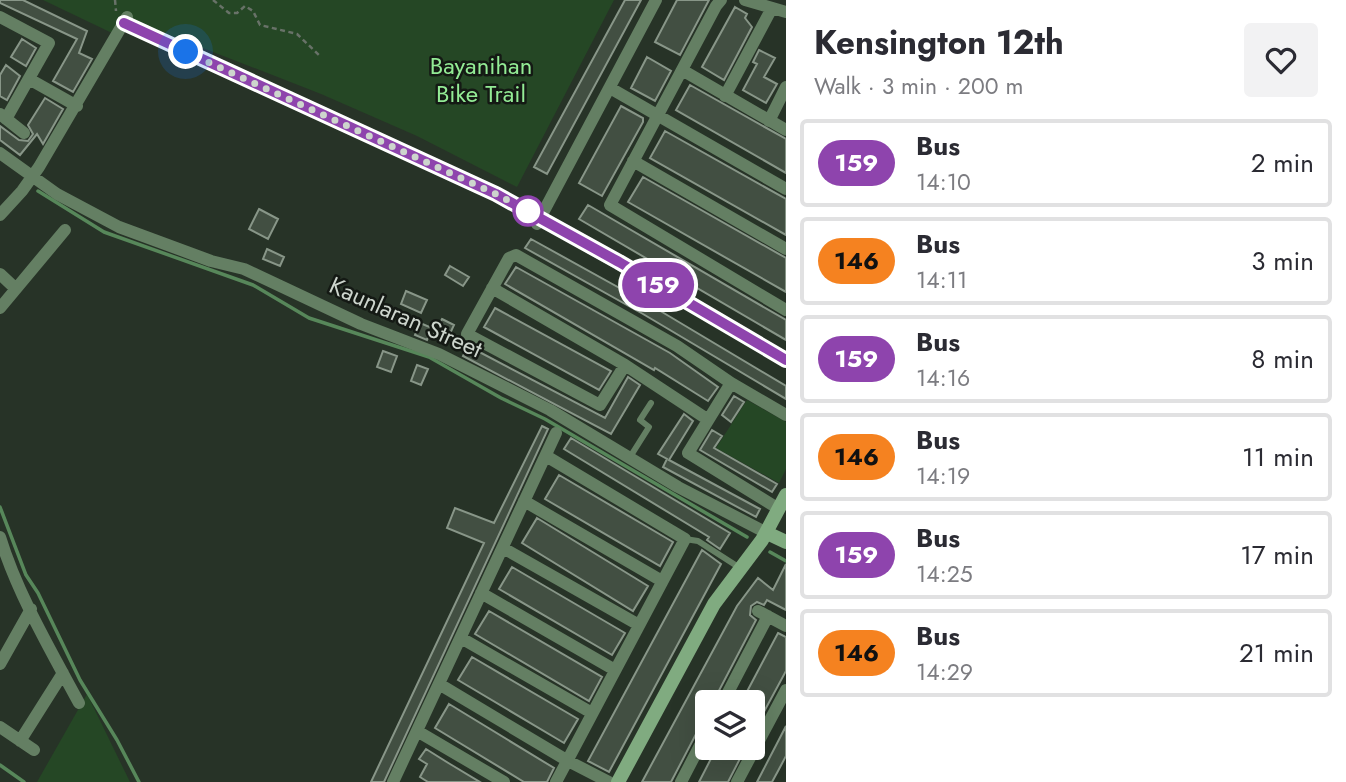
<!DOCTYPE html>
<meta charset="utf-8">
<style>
:root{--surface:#fff;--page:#f2f2f3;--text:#2b2b33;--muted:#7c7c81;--line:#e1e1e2}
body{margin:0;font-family:Jost,sans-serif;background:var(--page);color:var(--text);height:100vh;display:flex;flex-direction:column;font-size:26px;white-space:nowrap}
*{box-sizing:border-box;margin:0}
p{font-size:23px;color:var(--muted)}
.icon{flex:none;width:38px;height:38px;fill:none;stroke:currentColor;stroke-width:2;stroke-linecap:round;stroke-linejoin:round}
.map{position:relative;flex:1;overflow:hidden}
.sheet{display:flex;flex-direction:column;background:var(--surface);width:560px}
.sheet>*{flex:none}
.badge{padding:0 14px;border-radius:23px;font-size:24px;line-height:46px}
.controls{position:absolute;left:695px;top:690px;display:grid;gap:14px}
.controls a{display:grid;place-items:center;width:70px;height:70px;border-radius:7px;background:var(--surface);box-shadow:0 7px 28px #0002;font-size:35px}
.you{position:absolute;width:35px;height:35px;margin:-18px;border:5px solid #fff;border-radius:50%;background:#1a73e8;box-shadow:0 0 0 10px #1a73e833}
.map>.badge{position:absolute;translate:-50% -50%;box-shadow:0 0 0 4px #fff}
.round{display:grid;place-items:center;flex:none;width:74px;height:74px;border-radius:7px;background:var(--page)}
.headline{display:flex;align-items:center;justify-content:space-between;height:119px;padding:0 28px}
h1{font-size:33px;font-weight:700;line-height:52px}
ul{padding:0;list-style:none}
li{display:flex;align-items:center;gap:21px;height:88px;margin:0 14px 10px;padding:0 14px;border:4px solid var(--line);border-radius:7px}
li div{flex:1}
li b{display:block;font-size:26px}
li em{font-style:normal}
li .badge{min-width:77px;font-weight:700;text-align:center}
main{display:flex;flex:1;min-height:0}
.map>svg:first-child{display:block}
.green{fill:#254725}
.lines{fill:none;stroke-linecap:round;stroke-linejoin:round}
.stream{stroke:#57875a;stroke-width:3.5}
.building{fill:#424f42;stroke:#889688;stroke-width:2}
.path{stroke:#687268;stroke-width:2.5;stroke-dasharray:5 3.5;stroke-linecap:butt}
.lane{stroke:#647f63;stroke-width:6}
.street{stroke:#647f63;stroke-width:12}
.secondary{stroke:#80ab80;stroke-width:14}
.line-casing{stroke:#fff;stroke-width:16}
.line{stroke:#8e44ad;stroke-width:10}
.walk{stroke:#cdd5cd;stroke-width:7;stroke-dasharray:0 12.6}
.stop-dot{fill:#fff;stroke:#8e44ad;stroke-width:3.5}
.labels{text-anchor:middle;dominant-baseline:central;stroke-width:5;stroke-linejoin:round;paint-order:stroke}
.park-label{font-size:24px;fill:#93eb95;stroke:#141914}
.street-label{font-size:24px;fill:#cdd5cd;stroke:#141914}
</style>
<main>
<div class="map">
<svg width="786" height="782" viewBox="0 0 786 782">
<rect width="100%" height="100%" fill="#273327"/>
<path class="green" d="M43 0H614L517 187 417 136 321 94 121 16 112 33Z
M747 400 786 422V469L779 483 716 448Z
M87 694 130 782H37Z"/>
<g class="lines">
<path class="stream" d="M38 191 104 232 253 285 309 318 429 357 501 398 545 419 747 537
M0 507 26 575 38 593 80 680 117 740 139 782
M770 552 786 561
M0 765 24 782"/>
</g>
<path class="building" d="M0 0H23L87 31 79 53 92 59 73 92 53 81 77 39 0 3Z
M625 0H641L547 174 534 167Z
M677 0H709L680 55 655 42Z
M735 7 747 14 745 18 752 27 724 80 702 67Z
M22 39 36 48 26 66 11 57Z
M759 50 775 58 764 77 777 84 766 103 743 90 757 64 753 62Z
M647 57 671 71 655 101 631 88Z
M6 65 20 76 7 100 0 96V75Z
M690 85 786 139V173L676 110Z
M45 98 63 109 43 144 37 134 20 155 0 140V126L19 140 28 141 33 134 28 125Z
M621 106 643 118V122L602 196 579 183Z
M665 131 786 199V235L650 158Z
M643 177 786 258V292L628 202Z
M588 205 786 320V340L579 219Z
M259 209 278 219 268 239 249 229Z
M531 239 652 306 786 386V399L643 314 525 248Z
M267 249 284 257 280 266 263 259Z
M450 266 469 277 463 286 445 275Z
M516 267 670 353 718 387 708 401 655 368 654 370 505 284Z
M406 291 427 300 421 313 401 304Z
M495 308 611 371 599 390 484 327Z
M442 319 454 325 447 340 434 334Z
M420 323 432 328 427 340 415 335Z
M468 346 605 418 628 377 640 385 611 434 463 356Z
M383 351 397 356 391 372 377 367Z
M417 365 428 369 421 385 411 381Z
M734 396 744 402 731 422 722 415Z
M684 414 693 421 669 460 760 509 756 517 663 467 667 459 658 454Z
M542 426 548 429 384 782H371L484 543 447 528 455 508 494 523Z
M712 430 722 436 714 448 777 484 772 492 700 450Z
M571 438 730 533 720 549 707 540 709 537 564 449Z
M559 475 673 542 660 566 545 499Z
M537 518 648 586 633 611 522 543Z
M702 550 721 564 609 772 588 761Z
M786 564V610L767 600 764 605 757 602 751 606 750 615 756 620 713 702H707V713L671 782H642L737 606 758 578 773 590Z
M512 567 625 633 612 655 499 589Z
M489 611 602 677 589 701 475 634Z
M778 633 786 637V671L752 734V702L742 701Z
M472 657 578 719 564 743 458 680Z
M449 704 554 768 547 782H524L435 728Z
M786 726V756L778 771 772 782H757Z
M717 747H746L728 782H699Z
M426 749 450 764 480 782H428L420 777 427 764 419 759Z"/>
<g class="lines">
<path class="path" d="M115 0 116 11
M213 0 229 13H237L245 6 253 11 260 25 297 34 320 56"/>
<path class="lane" d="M630 457 649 427 640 420 651 403
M685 539 698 541 740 568"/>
<path class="street" d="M721 0 716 6 610 205 786 310
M745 0 786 12
M0 17 49 43 6 119
M124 23 496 194 786 360
M682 70 786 130
M29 79 77 106
M610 88 786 189
M725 96 772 8
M0 114 24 133
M769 121 786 87
M0 153 57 194 119 227 211 261 244 269 361 324 439 354 550 410 678 487 767 533
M633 161 786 249
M0 215 22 191 39 167 127 17
M537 224 656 0
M0 274 16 289
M492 288 625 365 707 419
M0 308 65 230
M625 365 600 405 467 334 509 258 516 255 677 346 731 383 786 415
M731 383 688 453 779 509
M546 456 685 539 556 782
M524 501 662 581
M0 537C17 593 51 651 79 703
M503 548 639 625
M481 593 615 670
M758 611 786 626
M461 638 592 713
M0 664 31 609
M439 684 568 761 609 782
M723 702 768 616
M0 727 34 750
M417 731 504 782
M20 741 63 673
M393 782 556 433
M681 782 707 732
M737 782 786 690"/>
<path class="secondary" d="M767 533 786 542
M618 782 714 604 762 540 786 495"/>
</g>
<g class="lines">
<defs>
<path id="line" d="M124 23 496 194 619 262 786 360"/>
</defs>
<use href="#line" class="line-casing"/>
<use href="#line" class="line"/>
<path class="walk" d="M186 52 496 194 528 211"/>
</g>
<circle class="stop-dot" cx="528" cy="211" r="14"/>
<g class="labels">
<g class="park-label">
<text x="481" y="65">Bayanihan<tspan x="481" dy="28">Bike Trail</tspan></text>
</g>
<g class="street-label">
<text transform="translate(406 317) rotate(24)">Kaunlaran Street</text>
</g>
</g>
</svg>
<div class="controls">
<a><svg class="icon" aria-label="layers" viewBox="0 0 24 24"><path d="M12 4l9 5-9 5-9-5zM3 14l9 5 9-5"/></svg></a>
</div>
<div class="you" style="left:186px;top:52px"></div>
<b class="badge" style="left:658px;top:285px;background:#8e44ad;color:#fff">159</b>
</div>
<section class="sheet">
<div class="headline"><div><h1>Kensington 12th</h1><p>Walk · 3 min · 200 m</p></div><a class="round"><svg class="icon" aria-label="heart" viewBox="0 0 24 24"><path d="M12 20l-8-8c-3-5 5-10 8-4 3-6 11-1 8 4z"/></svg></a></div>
<ul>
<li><span class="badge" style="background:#8e44ad;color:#fff">159</span><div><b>Bus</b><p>14:10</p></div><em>2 min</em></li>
<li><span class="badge" style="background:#f58220;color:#111">146</span><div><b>Bus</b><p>14:11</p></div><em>3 min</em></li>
<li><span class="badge" style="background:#8e44ad;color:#fff">159</span><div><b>Bus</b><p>14:16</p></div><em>8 min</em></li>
<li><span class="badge" style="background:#f58220;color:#111">146</span><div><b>Bus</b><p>14:19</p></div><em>11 min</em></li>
<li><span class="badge" style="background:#8e44ad;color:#fff">159</span><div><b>Bus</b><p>14:25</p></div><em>17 min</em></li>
<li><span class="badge" style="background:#f58220;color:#111">146</span><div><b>Bus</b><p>14:29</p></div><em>21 min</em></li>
</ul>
</section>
</main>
